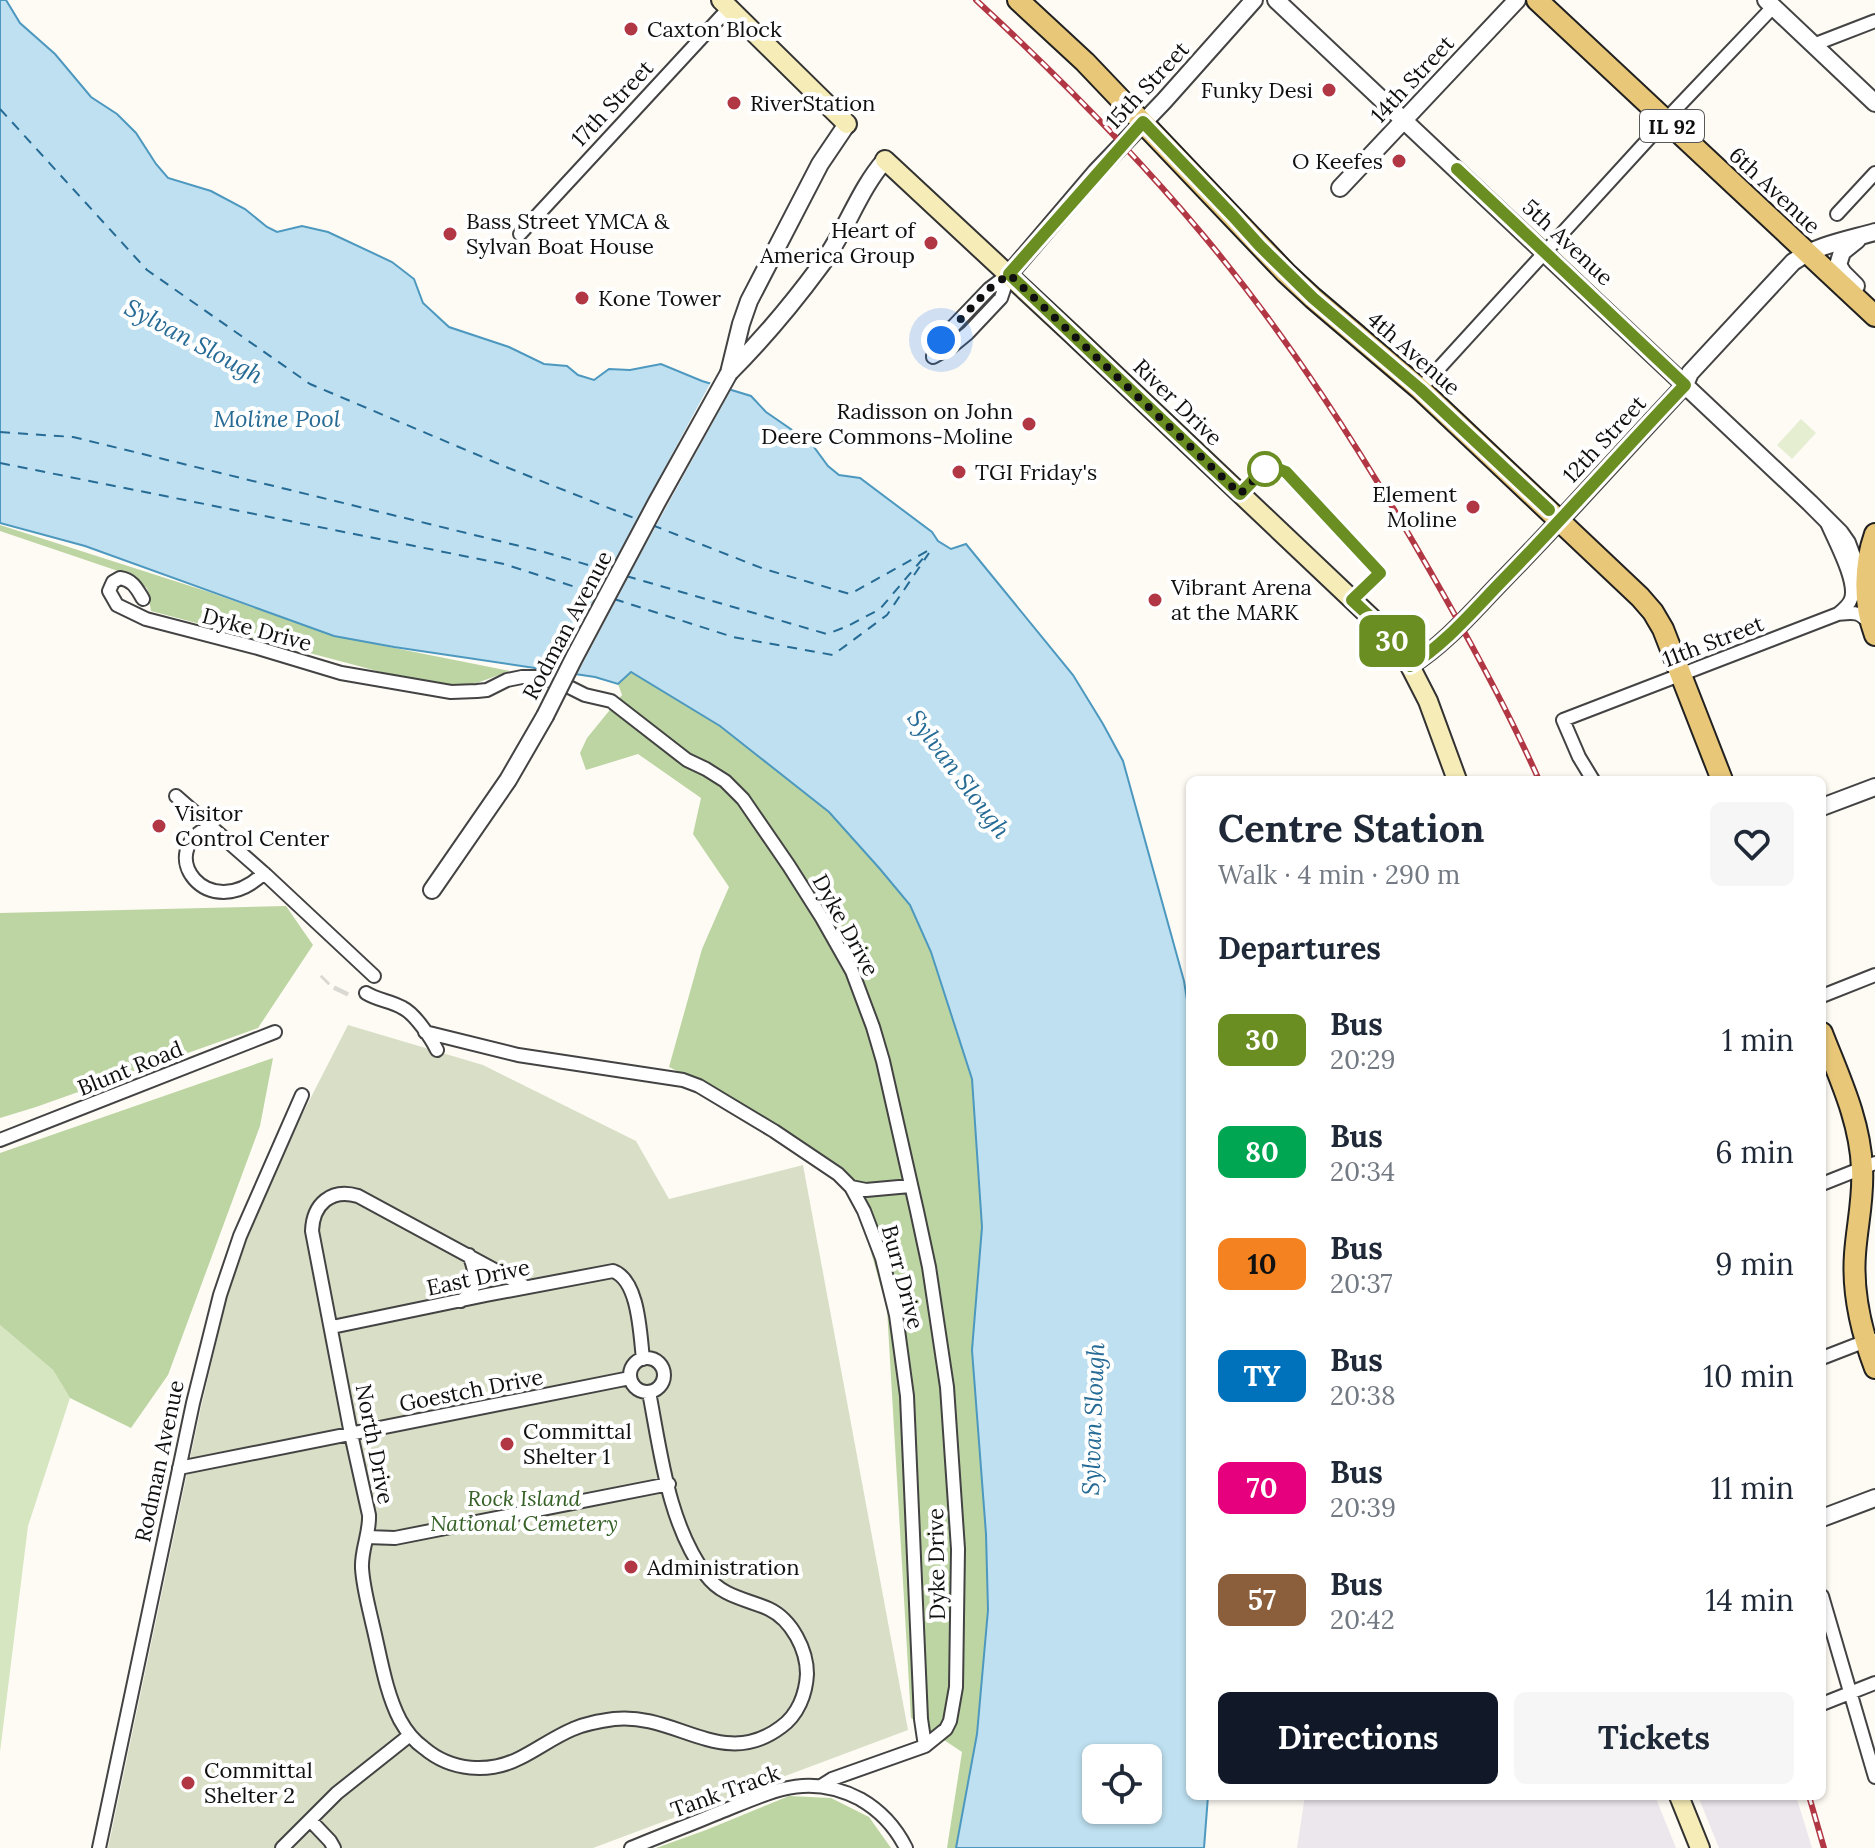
<!DOCTYPE html>
<meta charset="utf-8">
<style>
:root{--surface:#fff;--page:#f6f6f7;--text:#1f2937;--muted:#747a83;--accent:#111827}
body{margin:0;font-family:Lora,serif;background:var(--page);color:var(--text);height:100vh;display:flex;flex-direction:column;font-size:30px;white-space:nowrap}
*{box-sizing:border-box;margin:0}
p{font-size:26px;color:var(--muted)}
.icon{flex:none;width:44px;height:44px;fill:none;stroke:currentColor;stroke-width:2;stroke-linecap:round;stroke-linejoin:round}
.map{position:relative;flex:1;overflow:hidden}
.drawer{position:absolute;left:1186px;top:776px;width:640px;height:1024px;display:flex;flex-direction:column;background:var(--surface);border-radius:12px;box-shadow:0 2px 6px #0004}
.drawer>*{flex:none}
.badge{padding:0 16px;border-radius:12px;font-size:28px;line-height:52px}
.controls{position:absolute;left:1082px;top:1744px;display:grid;gap:16px}
.controls a{display:grid;place-items:center;width:80px;height:80px;border-radius:12px;background:var(--surface);box-shadow:0 2px 6px #0004;font-size:40px}
.you{position:absolute;width:40px;height:40px;margin:-20px;border:6px solid #fff;border-radius:50%;background:#1a73e8;box-shadow:0 0 0 12px #1a73e833}
.map>.badge{position:absolute;translate:-50% -50%;box-shadow:0 0 0 4px #fff}
h2{padding:0 32px;font-size:30px;line-height:72px}
.round{display:grid;place-items:center;flex:none;width:84px;height:84px;border-radius:12px;background:var(--page)}
.headline{display:flex;align-items:center;justify-content:space-between;height:136px;padding:0 32px}
h1{font-size:38px;font-weight:800;line-height:60px}
.primary-button{display:flex;gap:16px;margin-top:auto;padding:16px 32px}
.primary-button a{flex:1;height:92px;border-radius:12px;background:var(--accent);color:#fff;font-size:32px;font-weight:800;line-height:92px;text-align:center}
.primary-button a+a{background:var(--page);color:var(--text)}
ul{padding:0;list-style:none}
li{display:flex;align-items:center;gap:24px;height:112px;padding:0 32px}
li div{flex:1}
li b{display:block;font-size:30px}
li em{font-style:normal}
li .badge{min-width:88px;font-weight:700;text-align:center}
.map>svg:first-child{display:block}
.industrial{fill:#ece6ed}
.green{fill:#d6e6c1}
.forest{fill:#bcd5a2}
.cemetery{fill:#d8dfc6}
.pitch{fill:#e6eed2}
.water{fill:#bee0f0;stroke:#4d98bf;stroke-width:2;fill-rule:evenodd}
.pier{fill:#fefbf5}
.lines{fill:none;stroke-linecap:round;stroke-linejoin:round}
.ferry{stroke:#266b95;stroke-width:2;stroke-dasharray:10 8;stroke-linecap:butt}
.minor-tunnel{stroke:#dad8d3;stroke-width:12;stroke-dasharray:12 6;stroke-linecap:butt}
.tertiary-tunnel{stroke:#dad8d3;stroke-width:16;stroke-dasharray:16 8;stroke-linecap:butt}
.minor-casing{stroke:#434343;stroke-width:16}
.tertiary-casing{stroke:#434343;stroke-width:20}
.secondary-casing{stroke:#323232;stroke-width:22}
.primary-casing{stroke:#212121;stroke-width:24}
.minor{stroke:#fff;stroke-width:12}
.tertiary{stroke:#fff;stroke-width:16}
.secondary{stroke:#f6ecb7;stroke-width:18}
.primary{stroke:#e9c779;stroke-width:20}
.rail-casing{stroke:#b23744;stroke-width:6}
.rail{stroke:#fff;stroke-width:3;stroke-dasharray:9;stroke-linecap:butt}
.tertiary-bridge-casing{stroke:#434343;stroke-width:20;stroke-linecap:butt}
.tertiary-bridge{stroke:#fff;stroke-width:16}
.line-casing{stroke:#fff;stroke-width:18}
.line{stroke:#6b8e23;stroke-width:12}
.walk{stroke:#101010;stroke-width:8;stroke-dasharray:0 14.4}
.poi-dot{fill:#b23744;stroke:#fff;stroke-width:3}
.stop-dot{fill:#fff;stroke:#6b8e23;stroke-width:4}
.labels{text-anchor:middle;dominant-baseline:central;stroke-width:8;stroke-linejoin:round;paint-order:stroke}
.shield{fill:#fff;stroke:#585858;stroke-width:2}
.shield-label{font-size:20px;font-weight:bold;fill:#101010}
.poi-label{font-size:22px;fill:#101010;stroke:#fff;text-anchor:start}
.street-label{font-size:22px;fill:#101010;stroke:#fff}
.park-label{font-size:22px;font-style:italic;fill:#366227;stroke:#fff}
.water-label{font-size:24px;font-style:italic;fill:#266b95;stroke:#fff}
</style>
<div class="map">
<svg width="1875" height="1848" viewBox="0 0 1875 1848">
<rect width="100%" height="100%" fill="#fefbf5"/>
<path class="industrial" d="M1305 1796H1655L1676 1848H1297Z
M1698 1796H1796L1812 1848H1719Z"/>
<path class="green" d="M0 1325 53 1370 70 1398 28 1526 0 1752Z"/>
<path class="forest" d="M0 525 209 592 334 636 510 671 474 684 430 685 151 611 147 588 121 572 0 531Z
M631 672 720 726 829 812 880 869 910 905 931 952 972 1079 982 1227 972 1350 986 1534 988 1610 977 1734 956 1848H947L962 1752 911 1718 887 1309 851 1181 727 1096 669 1067 702 949 729 887 693 834 701 798 638 754 586 770 580 753 587 738 622 695 618 684Z
M286 906 313 945 258 1028 36 1107 0 1118V913Z
M273 1058 260 1126 168 1375 131 1428 70 1398 53 1370 0 1325V1153Z
M789 1796 831 1798 869 1817 891 1848H656L706 1830Z"/>
<path class="cemetery" d="M348 1025 483 1065 636 1141 669 1199 803 1165 908 1730 593 1848H108L201 1407 230 1285 243 1246 287 1144Z"/>
<path class="pitch" d="M1801 419 1816 433 1792 459 1777 445Z"/>
<path class="water" d="M0 0H6L20 23 55 54 91 97 117 114 136 133 156 164 168 178 211 191 245 209 267 227 277 232 302 226 328 232 392 262 414 279 423 303 449 327 509 347 544 364 567 366 578 375 594 380 609 369 630 370 661 364 702 381 751 396 766 412 811 443 828 466 839 475 860 478 932 532 938 541 951 549 966 544 1073 675 1103 724 1123 761 1184 981 1190 1019V1796H1208L1204 1848H956L977 1734 988 1610 986 1534 972 1350 982 1227 972 1079 931 952 910 905 880 869 829 812 720 726 631 672 618 684 595 677 394 647 334 636 85 546 0 523ZM1096 1758H1148V1810H1096Z"/>
<path class="pier" d="M712 380 733 386 641 553 575 678 553 675Z"/>
<g class="lines">
<path class="ferry" d="M0 109 147 270 310 384 511 469 639 520
M0 432 73 437 544 552 612 572
M0 463 504 564 600 595
M652 525 764 569 850 594 931 549
M626 576 827 634 848 626 880 609 925 556
M614 599 733 637 833 655 887 615 929 553"/>
<path class="minor-tunnel" d="M324 981 326 979"/>
<path class="tertiary-tunnel" d="M340 993 342 989"/>
<defs>
<path id="minor" d="M1813 45 1875 21
M1837 214 1875 173
M520 234 729 8
M933 356 942 338 989 289 1009 274
M933 357 951 347 968 333 1001 298 1009 274
M1420 389 1674 111 1773 7
M1827 523C1834 540 1857 581 1851 599 1849 605 1843 610 1838 614
M143 599C137 589 133 580 120 578L113 582 109 591 117 605 146 619 258 648 341 673 451 692 477 691 487 690 507 680 522 677H540L569 687 585 695 611 701 687 760 706 769 725 781 743 799 789 866 822 918 852 971 873 1027 883 1061 917 1211 929 1267 947 1387 958 1549 956 1687 950 1721 946 1729 925 1746 832 1779 821 1786
M1593 780 1579 757 1563 720 1838 614C1855 612 1860 611 1871 626
M176 796 266 875 374 976
M211 826C152 851 208 927 264 873
M366 993C377 1000 391 1001 403 1008 415 1014 431 1038 437 1050
M1822 996 1875 975
M425 1032 518 1055 683 1080 699 1086 774 1131 838 1174 851 1187 864 1211 882 1258 896 1315 907 1396 921 1719 925 1746
M0 1140 275 1032
M1822 1184 1875 1163
M851 1187 866 1190 910 1186
M526 1287 358 1196C331 1188 313 1204 312 1231L351 1434 369 1515C370 1533 361 1550 362 1568 363 1586 368 1604 372 1622 380 1654 385 1691 400 1720 406 1731 414 1741 424 1748 451 1771 489 1774 520 1758 538 1749 554 1737 573 1729 586 1723 600 1721 614 1719 676 1712 723 1771 781 1727 798 1715 806 1694 807 1674 807 1650 792 1620 769 1609 747 1599 722 1597 706 1575 668 1523 661 1454 649 1392
M461 1301C479 1288 477 1274 469 1255
M332 1327 486 1295 613 1271C639 1280 640 1334 643 1359
M1822 1358 1871 1339
M630 1375a17 17 0 1 1 34 0a17 17 0 1 1-34 0Z
M179 1468 630 1378
M367 1537 395 1538 669 1484
M1822 1596 1875 1777
M1822 1704 1875 1683
M310 1820 330 1841 334 1848
M99 1848 193 1403 220 1295 240 1236 302 1095
M282 1848 337 1793 410 1735
M631 1848C660 1836 689 1825 718 1813 769 1793 806 1771 860 1799 881 1811 895 1826 906 1848"/>
<path id="tertiary" d="M1276 0 1810 503 1840 533 1847 543 1864 588
M1766 0 1875 103
M1340 188 1517 0
M1009 274 1096 172 1164 101 1254 0
M1856 286 1843 273 1838 265 1842 252 1857 240
M729 373 741 324 749 301 820 164 847 124
M729 373C762 340 793 303 821 265 846 232 858 191 885 160
M1410 666C1445 644 1471 613 1500 583 1563 519 1623 451 1685 385L1690 373 1793 262C1817 245 1847 240 1875 232
M1822 807 1875 787
M432 890 508 780 545 716
M1822 1518 1875 1498"/>
<path id="secondary" d="M721 0 847 124
M885 160 1073 335 1380 626 1410 666 1428 701 1457 780
M1679 1796 1700 1848"/>
<path id="primary" d="M1018 0 1085 62 1286 273 1313 298 1420 389 1640 597 1653 612 1663 629 1722 780
M1537 0 1875 316
M1875 534C1864 565 1863 603 1875 635
M1822 1033C1839 1077 1860 1120 1862 1168 1864 1197 1857 1225 1855 1254 1852 1294 1861 1331 1875 1368"/>
</defs>
<use href="#minor" class="minor-casing"/>
<use href="#tertiary" class="tertiary-casing"/>
<use href="#secondary" class="secondary-casing"/>
<use href="#primary" class="primary-casing"/>
<use href="#minor" class="minor"/>
<use href="#tertiary" class="tertiary"/>
<use href="#secondary" class="secondary"/>
<use href="#primary" class="primary"/>
<defs>
<path id="rail" d="M976 0C1056 74 1133 151 1203 235 1290 339 1363 454 1430 571 1469 639 1507 708 1539 780
M1809 1796 1824 1848"/>
</defs>
<use href="#rail" class="rail-casing"/>
<use href="#rail" class="rail"/>
<defs>
<path id="tertiary-bridge" d="M545 716 574 658 657 502 729 373"/>
</defs>
<use href="#tertiary-bridge" class="tertiary-bridge-casing"/>
<use href="#tertiary-bridge" class="tertiary-bridge"/>
</g>
<g class="lines">
<defs>
<path id="line" d="M1457 169 1685 385C1623 450 1563 519 1500 583 1471 613 1445 644 1410 666L1380 626 1352 600 1380 573 1286 472 1268 465 1240 494 1009 274 1143 122 1233 216 1260 246 1313 298 1420 389 1549 510"/>
</defs>
<use href="#line" class="line-casing"/>
<use href="#line" class="line"/>
<path class="walk" d="M941 340 989 289 1009 274 1240 494 1265 469"/>
</g>
<g class="poi-dot">
<circle cx="631" cy="29" r="8"/>
<circle cx="1329" cy="90" r="8"/>
<circle cx="734" cy="103" r="8"/>
<circle cx="1399" cy="161" r="8"/>
<circle cx="450" cy="234" r="8"/>
<circle cx="931" cy="243" r="8"/>
<circle cx="582" cy="298" r="8"/>
<circle cx="1029" cy="424" r="8"/>
<circle cx="959" cy="472" r="8"/>
<circle cx="1473" cy="507" r="8"/>
<circle cx="1155" cy="600" r="8"/>
<circle cx="159" cy="826" r="8"/>
<circle cx="507" cy="1444" r="8"/>
<circle cx="631" cy="1567" r="8"/>
<circle cx="188" cy="1783" r="8"/>
</g>
<circle class="stop-dot" cx="1265" cy="469" r="16"/>
<g class="labels">
<rect class="shield" x="1640" y="110" width="64" height="32" rx="6"/>
<g class="shield-label">
<text x="1672" y="126">IL 92</text>
</g>
<g class="poi-label">
<text x="647" y="29">Caxton Block</text>
<text x="1313" y="90" text-anchor="end">Funky Desi</text>
<text x="750" y="103">RiverStation</text>
<text x="1383" y="161" text-anchor="end">O Keefes</text>
<text x="466" y="221">Bass Street YMCA &amp;<tspan x="466" dy="25">Sylvan Boat House</tspan></text>
<text x="915" y="230" text-anchor="end">Heart of<tspan x="915" dy="25">America Group</tspan></text>
<text x="598" y="298">Kone Tower</text>
<text x="1013" y="411" text-anchor="end">Radisson on John<tspan x="1013" dy="25">Deere Commons-Moline</tspan></text>
<text x="975" y="472">TGI Friday's</text>
<text x="1457" y="494" text-anchor="end">Element<tspan x="1457" dy="25">Moline</tspan></text>
<text x="1171" y="587">Vibrant Arena<tspan x="1171" dy="25">at the MARK</tspan></text>
<text x="175" y="813">Visitor<tspan x="175" dy="25">Control Center</tspan></text>
<text x="523" y="1431">Committal<tspan x="523" dy="25">Shelter 1</tspan></text>
<text x="647" y="1567">Administration</text>
<text x="204" y="1770">Committal<tspan x="204" dy="25">Shelter 2</tspan></text>
</g>
<g class="street-label">
<text transform="translate(1412 79) rotate(-47)">14th Street</text>
<text transform="translate(1147 85) rotate(-47)">15th Street</text>
<text transform="translate(612 103) rotate(-47)">17th Street</text>
<text transform="translate(1775 190) rotate(43)">6th Avenue</text>
<text transform="translate(1568 242) rotate(43)">5th Avenue</text>
<text transform="translate(1414 353) rotate(41)">4th Avenue</text>
<text transform="translate(1178 402) rotate(44)">River Drive</text>
<text transform="translate(1604 439) rotate(-47)">12th Street</text>
<text transform="translate(567 625) rotate(-62)">Rodman Avenue</text>
<text transform="translate(257 629) rotate(15)">Dyke Drive</text>
<text transform="translate(1713 641) rotate(-21)">11th Street</text>
<text transform="translate(846 925) rotate(61)">Dyke Drive</text>
<text transform="translate(130 1068) rotate(-22)">Blunt Road</text>
<text transform="translate(478 1277) rotate(-12)">East Drive</text>
<text transform="translate(903 1277) rotate(75)">Burr Drive</text>
<text transform="translate(471 1390) rotate(-11)">Goestch Drive</text>
<text transform="translate(375 1444) rotate(79)">North Drive</text>
<text transform="translate(159 1461) rotate(-78)">Rodman Avenue</text>
<text transform="translate(936 1564) rotate(-91)">Dyke Drive</text>
<text transform="translate(725 1791) rotate(-20)">Tank Track</text>
</g>
<g class="park-label">
<text x="524" y="1498">Rock Island<tspan x="524" dy="25">National Cemetery</tspan></text>
</g>
<g class="water-label">
<text transform="translate(194 341) rotate(28)">Sylvan Slough</text>
<text x="277" y="418">Moline Pool</text>
<text transform="translate(959 774) rotate(53)">Sylvan Slough</text>
<text transform="translate(1093 1419) rotate(-88)">Sylvan Slough</text>
</g>
</g>
</svg>
<div class="controls">
<a><svg class="icon" aria-label="locate" viewBox="0 0 24 24"><circle cx="12" cy="12" r="6"/><path d="M12 2v4M12 18v4M2 12h4M18 12h4"/></svg></a>
</div>
<div class="you" style="left:941px;top:340px"></div>
<b class="badge" style="left:1392px;top:641px;background:#6b8e23;color:#fff">30</b>
<section class="drawer">
<div class="headline"><div><h1>Centre Station</h1><p>Walk · 4 min · 290 m</p></div><a class="round"><svg class="icon" aria-label="heart" viewBox="0 0 24 24"><path d="M12 20l-8-8c-3-5 5-10 8-4 3-6 11-1 8 4z"/></svg></a></div>
<h2>Departures</h2>
<ul>
<li><span class="badge" style="background:#6b8e23;color:#fff">30</span><div><b>Bus</b><p>20:29</p></div><em>1 min</em></li>
<li><span class="badge" style="background:#00a651;color:#fff">80</span><div><b>Bus</b><p>20:34</p></div><em>6 min</em></li>
<li><span class="badge" style="background:#f58220;color:#111">10</span><div><b>Bus</b><p>20:37</p></div><em>9 min</em></li>
<li><span class="badge" style="background:#0072bc;color:#fff">TY</span><div><b>Bus</b><p>20:38</p></div><em>10 min</em></li>
<li><span class="badge" style="background:#e6007e;color:#fff">70</span><div><b>Bus</b><p>20:39</p></div><em>11 min</em></li>
<li><span class="badge" style="background:#8b5e3c;color:#fff">57</span><div><b>Bus</b><p>20:42</p></div><em>14 min</em></li>
</ul>
<div class="primary-button"><a>Directions</a><a>Tickets</a></div>
</section>
</div>
